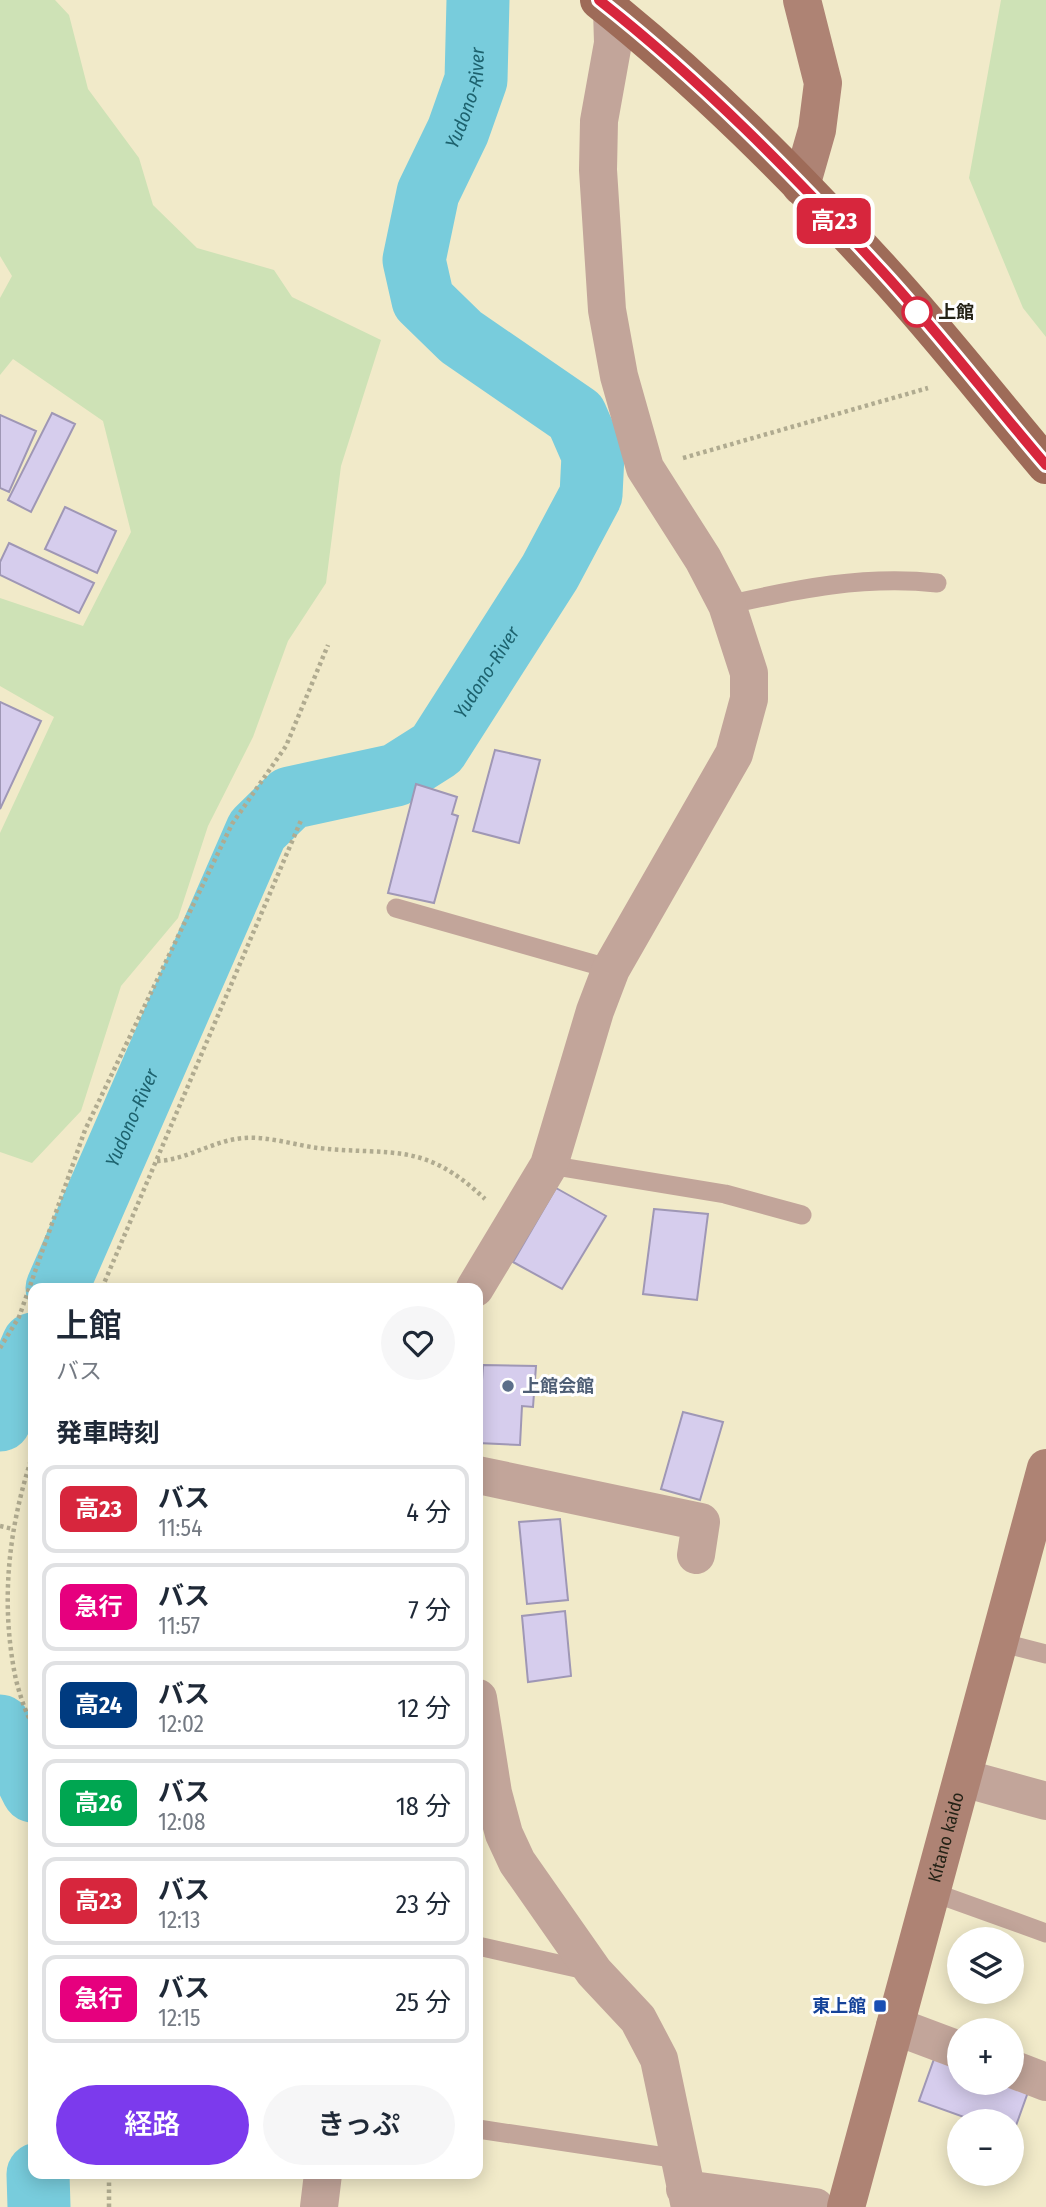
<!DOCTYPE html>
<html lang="ja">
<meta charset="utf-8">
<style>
:root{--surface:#fff;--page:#f6f6f7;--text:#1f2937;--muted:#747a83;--line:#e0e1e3;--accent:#7c3aed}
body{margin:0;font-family:"Fira Sans Condensed","Noto Sans JP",sans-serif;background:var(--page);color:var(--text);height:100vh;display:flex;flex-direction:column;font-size:26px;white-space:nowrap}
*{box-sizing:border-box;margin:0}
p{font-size:23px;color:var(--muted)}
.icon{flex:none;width:38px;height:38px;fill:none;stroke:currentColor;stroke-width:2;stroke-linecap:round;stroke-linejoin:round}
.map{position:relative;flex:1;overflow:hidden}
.side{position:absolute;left:28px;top:1283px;width:455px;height:896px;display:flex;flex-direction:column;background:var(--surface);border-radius:14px;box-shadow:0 4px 18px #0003}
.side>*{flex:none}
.badge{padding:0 14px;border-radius:10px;font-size:24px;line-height:46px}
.buttons{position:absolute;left:947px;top:1927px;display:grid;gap:14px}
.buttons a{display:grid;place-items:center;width:77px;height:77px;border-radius:50%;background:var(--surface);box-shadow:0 4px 18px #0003;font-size:35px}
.map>.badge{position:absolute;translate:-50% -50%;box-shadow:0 0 0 4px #fff}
h2{padding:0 28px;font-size:26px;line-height:63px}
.round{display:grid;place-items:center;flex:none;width:74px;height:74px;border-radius:37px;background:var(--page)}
.headline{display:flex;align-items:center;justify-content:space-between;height:119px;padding:0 28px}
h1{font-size:33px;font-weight:600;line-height:52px}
.action{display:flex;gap:14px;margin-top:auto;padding:14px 28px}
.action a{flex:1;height:80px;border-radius:42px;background:var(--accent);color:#fff;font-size:28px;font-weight:600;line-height:80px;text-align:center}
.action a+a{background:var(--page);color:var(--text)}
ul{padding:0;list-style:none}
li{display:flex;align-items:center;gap:21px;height:88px;margin:0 14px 10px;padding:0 14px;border:4px solid var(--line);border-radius:14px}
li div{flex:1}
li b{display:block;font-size:26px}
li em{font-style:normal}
li .badge{min-width:77px;font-weight:700;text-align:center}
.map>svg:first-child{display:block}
.green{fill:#cee2b6}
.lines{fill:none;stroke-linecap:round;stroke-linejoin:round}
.river{stroke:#78ccdc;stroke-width:63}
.building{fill:#d6cded;stroke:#9f97b5;stroke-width:2}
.path{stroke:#b0ab90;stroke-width:4.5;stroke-dasharray:3.5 3.5;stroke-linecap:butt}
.lane{stroke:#c2a59a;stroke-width:19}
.street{stroke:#c2a59a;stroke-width:38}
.secondary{stroke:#ae8374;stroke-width:38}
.primary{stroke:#9e6b58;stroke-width:38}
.line-casing{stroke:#fff;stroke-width:16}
.line{stroke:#d7263d;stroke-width:10}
.stop-dot{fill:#fff;stroke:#d7263d;stroke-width:3.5}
.service-dot{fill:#5c6f8a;stroke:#fff;stroke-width:2.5}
.transit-dot{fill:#1a4fb4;stroke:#fff;stroke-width:2.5}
.labels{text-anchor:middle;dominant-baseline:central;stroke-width:6;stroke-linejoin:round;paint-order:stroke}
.stop-label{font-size:18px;font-weight:bold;fill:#242216;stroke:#fff;text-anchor:start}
.service-label{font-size:18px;font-weight:bold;fill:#4e5e75;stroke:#fff;text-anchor:start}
.street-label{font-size:18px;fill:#242216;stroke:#fff}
.transit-label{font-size:18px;font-weight:bold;fill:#164399;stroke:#fff;text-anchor:end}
.water-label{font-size:19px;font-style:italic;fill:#1d626e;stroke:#fff}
</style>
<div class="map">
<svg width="1046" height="2207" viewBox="0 0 1046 2207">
<rect width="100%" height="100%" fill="#f1eac9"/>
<path class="green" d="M0 0H55L69 15 88 89 139 158 153 205 197 248 274 270 292 297 381 340 341 466 326 583 288 641 253 737 208 826 178 918 121 986 81 1111 32 1163 0 1152V833L54 717 0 686V598L83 626 131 532 103 421 13 359 0 375V298L12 276 0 256Z
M1001 0H1046V337L1023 308 969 178Z"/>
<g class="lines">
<g class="river">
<path id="s1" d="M57 1288 257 830 290 798 396 775 437 749 550 572 591 495 593 455 576 416 461 337 423 300 414 260 428 193 458 131 476 80 478 0"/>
<path d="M0 1420 33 1344"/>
<path d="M0 1726 33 1791"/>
<path d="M38 2174 39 2207"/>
</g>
</g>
<path class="building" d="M52 413 75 424 31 512 8 500Z
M0 415 36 431 9 492 0 488Z
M65 507 116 531 97 573 45 549Z
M9 543 94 583 79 613 0 575V562Z
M0 702 41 721 0 809Z
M495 750 540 760 519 843 473 831Z
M416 784 457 797 452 814 458 816 434 903 388 893Z
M556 1188 606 1216 562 1289 513 1262Z
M654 1209 708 1214 697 1300 643 1294Z
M483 1365 536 1366 533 1407 522 1406 520 1445 478 1443Z
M683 1412 723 1422 700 1500 661 1489Z
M560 1519 568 1600 527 1604 519 1522Z
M565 1611 571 1676 528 1682 522 1616Z
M934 2059 959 2067V2082H1002L1028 2092 1013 2134 1012 2121H975L919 2101Z"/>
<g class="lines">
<path class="path" d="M683 458 928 388
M157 1161C187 1160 214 1140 244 1138 267 1136 295 1145 318 1148 395 1156 423 1141 485 1199
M102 1288 302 818
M0 1348 19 1317 85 1130 232 824 286 746 328 645
M33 1454C8 1528 0 1604 16 1680 20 1695 25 1712 33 1725
M0 1526 13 1529
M109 2207V2174"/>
<path class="lane" d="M727 605C797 589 865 575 937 583
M396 908 611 969
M549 1165 725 1194 802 1215
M999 1642 1046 1654
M932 1892 1046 1933
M478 1946 590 1971
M478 2129 679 2159"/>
<path class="street" d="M475 1288 549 1165 595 1011 611 969 734 754 749 699V673L727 605 703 559 645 468 619 376 607 310 598 170 599 121 613 43 612 10
M478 1475 701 1522 696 1555
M478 1698 493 1793 504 1834 517 1862 594 1972 638 2019 659 2059 690 2207
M963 1778 1046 1801
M895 2026 959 2050
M1012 2069 1046 2082
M685 2189 815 2207
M319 2207 323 2174"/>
<g class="secondary">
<path d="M801 186 817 130 823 83 802 0"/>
<path id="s2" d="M846 2207 1046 1468"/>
</g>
<path class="primary" d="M599 0C701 81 794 175 882 271 939 333 991 400 1046 465"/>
</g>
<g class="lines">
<defs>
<path id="line" d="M599 0C701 80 794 175 882 271 939 333 991 401 1046 465"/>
</defs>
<use href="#line" class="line-casing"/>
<use href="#line" class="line"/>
</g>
<circle class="stop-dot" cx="917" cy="312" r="14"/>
<circle class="service-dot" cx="508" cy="1386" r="7"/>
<rect class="transit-dot" x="873" y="1999" width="14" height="14" rx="3.5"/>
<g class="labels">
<g class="stop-label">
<text x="938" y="312">上館</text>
</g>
<g class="service-label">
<text x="522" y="1386">上館会館</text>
</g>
<g class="street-label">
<text stroke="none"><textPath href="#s2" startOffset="383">Kitano kaido</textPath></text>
</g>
<g class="transit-label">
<text x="866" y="2006">東上館</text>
</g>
<g class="water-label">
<text stroke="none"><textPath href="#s1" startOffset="1488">Yudono-River</textPath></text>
<text stroke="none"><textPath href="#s1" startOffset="794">Yudono-River</textPath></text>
<text stroke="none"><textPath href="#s1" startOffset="186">Yudono-River</textPath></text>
</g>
</g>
</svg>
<div class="buttons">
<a><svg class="icon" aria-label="layers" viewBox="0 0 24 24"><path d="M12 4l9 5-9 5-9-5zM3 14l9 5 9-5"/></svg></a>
<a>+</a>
<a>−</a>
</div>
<b class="badge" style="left:834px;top:221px;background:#d7263d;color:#fff">高23</b>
<section class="side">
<div class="headline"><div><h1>上館</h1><p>バス</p></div><a class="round"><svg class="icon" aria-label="heart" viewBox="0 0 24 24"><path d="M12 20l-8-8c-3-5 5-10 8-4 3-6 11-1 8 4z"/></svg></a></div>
<h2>発車時刻</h2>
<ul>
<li><span class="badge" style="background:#d7263d;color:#fff">高23</span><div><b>バス</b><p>11:54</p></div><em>4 分</em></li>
<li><span class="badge" style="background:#e6007e;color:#fff">急行</span><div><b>バス</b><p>11:57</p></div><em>7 分</em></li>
<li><span class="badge" style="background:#003b80;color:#fff">高24</span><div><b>バス</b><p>12:02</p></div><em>12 分</em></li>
<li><span class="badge" style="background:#00a651;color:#fff">高26</span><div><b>バス</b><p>12:08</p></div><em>18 分</em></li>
<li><span class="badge" style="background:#d7263d;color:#fff">高23</span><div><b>バス</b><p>12:13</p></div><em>23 分</em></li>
<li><span class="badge" style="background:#e6007e;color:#fff">急行</span><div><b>バス</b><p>12:15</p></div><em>25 分</em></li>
</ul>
<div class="action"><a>経路</a><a>きっぷ</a></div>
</section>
</div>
